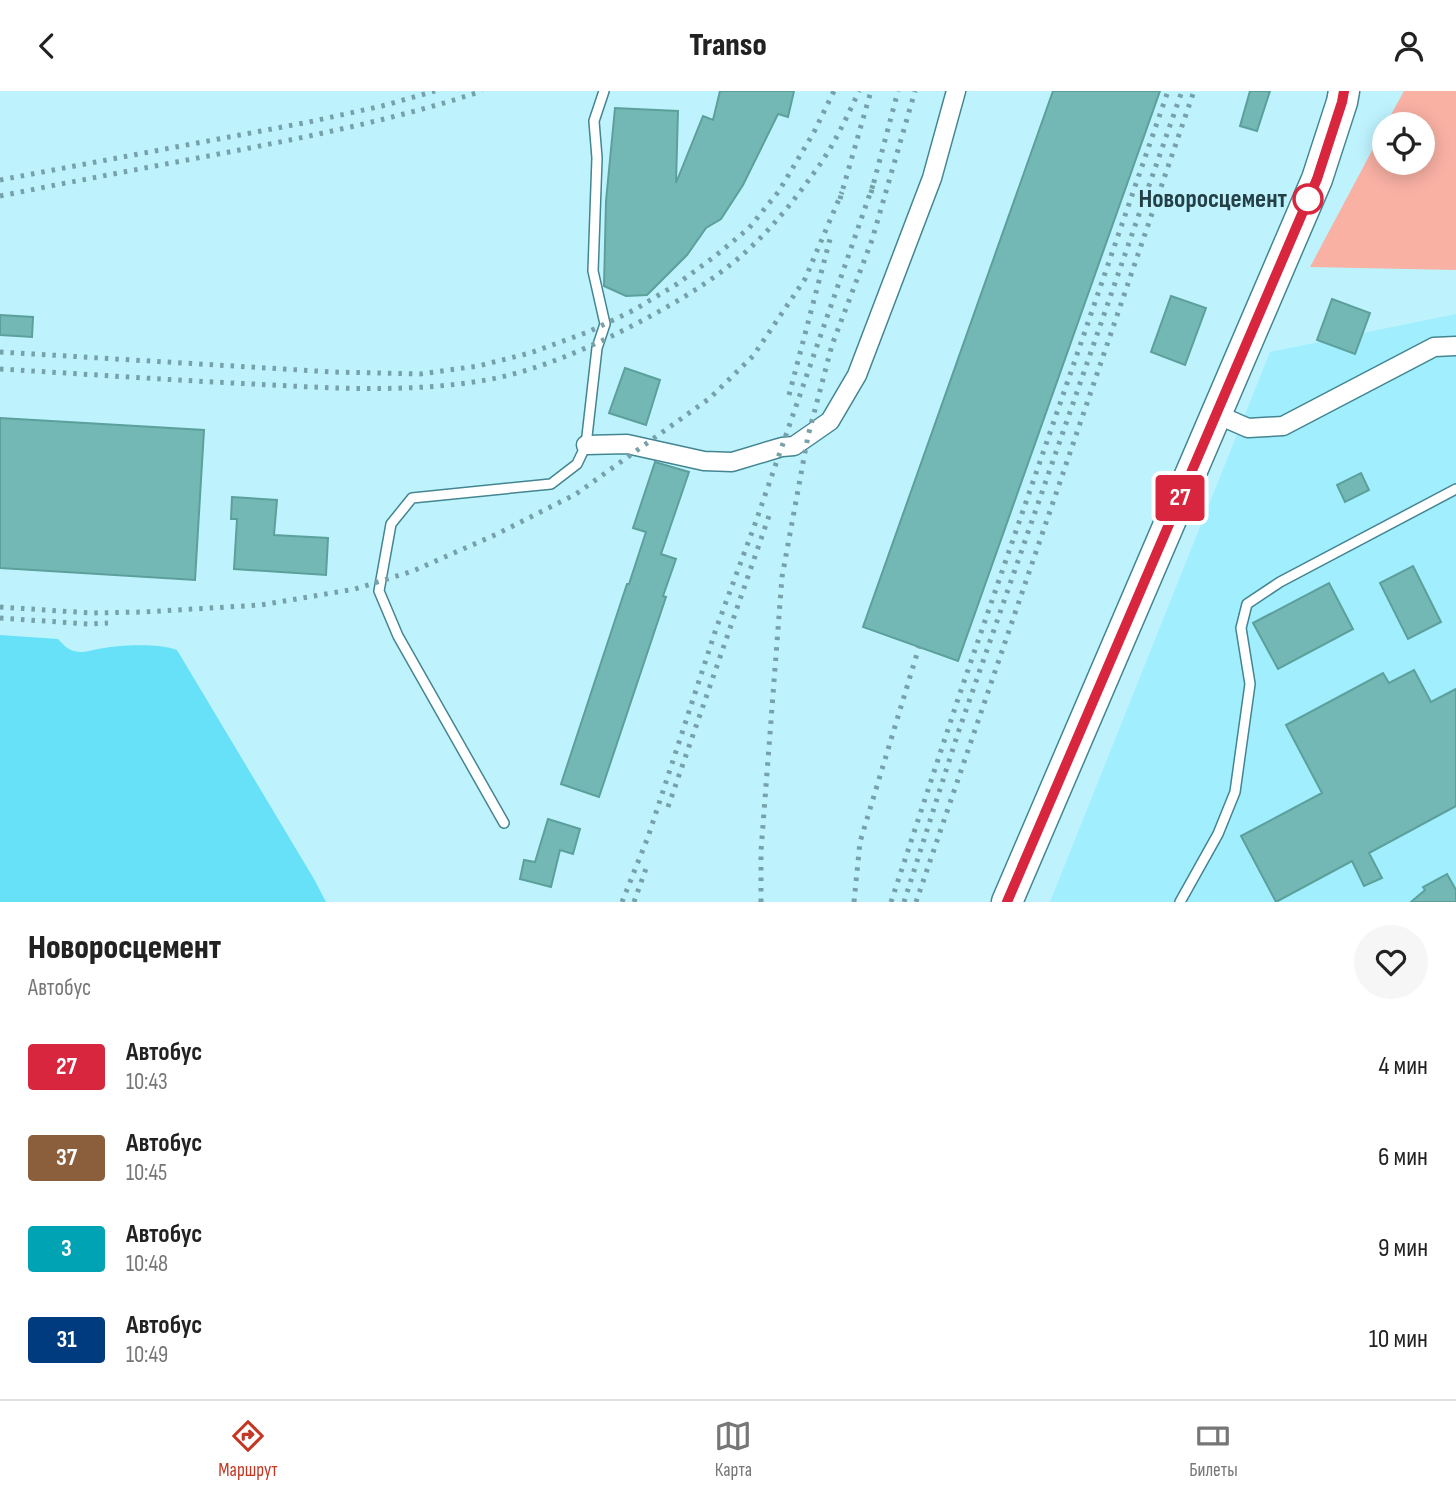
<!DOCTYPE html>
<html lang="ru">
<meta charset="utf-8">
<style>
:root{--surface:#fff;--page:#f6f6f6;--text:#222;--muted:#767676;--line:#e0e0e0;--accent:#c33724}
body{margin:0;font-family:"Sofia Sans Condensed",sans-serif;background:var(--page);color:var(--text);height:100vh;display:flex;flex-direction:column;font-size:26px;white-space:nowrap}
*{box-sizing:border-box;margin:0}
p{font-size:23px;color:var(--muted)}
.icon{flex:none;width:38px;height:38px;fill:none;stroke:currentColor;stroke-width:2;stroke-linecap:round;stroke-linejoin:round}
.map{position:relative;height:811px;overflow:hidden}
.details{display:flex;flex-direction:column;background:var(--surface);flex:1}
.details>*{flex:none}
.badge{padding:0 14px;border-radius:5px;font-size:24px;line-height:46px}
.fabs{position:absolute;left:1372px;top:21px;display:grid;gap:14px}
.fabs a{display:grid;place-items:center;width:63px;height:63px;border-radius:50%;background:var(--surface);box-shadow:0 4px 18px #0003;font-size:35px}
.map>.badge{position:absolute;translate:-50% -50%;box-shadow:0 0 0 4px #fff}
.round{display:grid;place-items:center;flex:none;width:74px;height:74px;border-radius:37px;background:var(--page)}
.head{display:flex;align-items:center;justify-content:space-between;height:119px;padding:0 28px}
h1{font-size:33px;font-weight:800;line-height:52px}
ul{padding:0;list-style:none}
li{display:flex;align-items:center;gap:21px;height:91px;padding:0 28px}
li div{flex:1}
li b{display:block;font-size:26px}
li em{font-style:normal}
li .badge{min-width:77px;font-weight:700;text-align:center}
header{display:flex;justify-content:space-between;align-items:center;height:91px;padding:0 28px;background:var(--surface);font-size:32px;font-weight:800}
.menu{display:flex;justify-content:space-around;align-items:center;height:98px;border-top:2px solid var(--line);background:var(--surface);font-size:19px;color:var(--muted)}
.menu a{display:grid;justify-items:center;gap:4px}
.menu .on{color:var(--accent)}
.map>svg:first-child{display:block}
.built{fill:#a0eefe}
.green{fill:#f9b1a4}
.water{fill:#67e1f7}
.building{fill:#73b8b4;stroke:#5ca09c;stroke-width:2}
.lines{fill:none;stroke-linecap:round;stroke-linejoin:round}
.service-casing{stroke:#438591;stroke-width:12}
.minor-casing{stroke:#438591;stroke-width:21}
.trunk-casing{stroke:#438591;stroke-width:33}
.service{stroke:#fff;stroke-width:9}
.minor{stroke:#fff;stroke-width:18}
.trunk{stroke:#fff;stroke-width:30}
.rail{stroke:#77a1a9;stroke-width:5;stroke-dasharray:3.5 7;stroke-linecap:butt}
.line-casing{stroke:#fff;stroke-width:16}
.line{stroke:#d7263d;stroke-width:10}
.stop-dot{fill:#fff;stroke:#d7263d;stroke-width:3.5}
.labels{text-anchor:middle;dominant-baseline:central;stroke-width:5;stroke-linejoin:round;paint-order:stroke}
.stop-label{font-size:26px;font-weight:bold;fill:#244046;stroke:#bef3fe;text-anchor:end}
</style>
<header><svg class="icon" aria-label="back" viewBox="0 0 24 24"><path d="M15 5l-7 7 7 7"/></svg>Transo<svg class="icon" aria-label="person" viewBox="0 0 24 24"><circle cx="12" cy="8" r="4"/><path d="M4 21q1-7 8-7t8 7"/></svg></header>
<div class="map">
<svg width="1456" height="811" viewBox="0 0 1456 811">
<rect width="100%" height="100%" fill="#bef3fe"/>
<path class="built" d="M1456 223V811H1050L1270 261Z"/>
<path class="green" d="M1404 0H1456V179L1310 176 1384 37V72H1423V33H1386Z"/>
<path class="water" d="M0 544 58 548C62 552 66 557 71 559 81 563 88 560 98 558 120 554 157 552 177 559L314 788 326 811H0Z"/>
<path class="building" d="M720 0H794L788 26 778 23 743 94 721 128 706 137 687 164 647 204 626 205 604 195 606 110 615 17 678 20 676 92 703 25 713 29Z
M1053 0H1160L958 570 863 536Z
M1250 0H1270L1257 40 1240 35Z
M1171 205 1206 217 1185 274 1151 261Z
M1332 208 1370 222 1355 263 1317 249Z
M0 224 33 226 32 246 0 244Z
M625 277 660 289 646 334 609 322Z
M0 327 204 339 195 489 0 477Z
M655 371 689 381 661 463 676 468 663 505 666 506 599 706 561 693 627 493H629L646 441 633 437Z
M1361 382 1369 399 1345 411 1337 394Z
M232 406 277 409 274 444 328 447 326 484 234 478 237 428H231Z
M1413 475 1441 531 1408 548 1380 492Z
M1329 492 1353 538 1278 578 1253 532Z
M1414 579 1431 611 1456 598V715L1369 762 1382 787 1364 795 1352 770 1276 811 1241 745 1322 702 1286 634 1383 582 1389 592Z
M548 728 580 738 573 763 560 759 551 796 520 788 524 769 535 771Z
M1447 783 1456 799V811H1411L1425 799 1423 796Z"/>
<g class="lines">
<defs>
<path id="service" d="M504 732 398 545 379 500 391 433 412 407 551 393 577 373 586 354 597 257 605 233 593 180 597 67 594 30 604 0
M1180 811 1218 743 1235 701 1250 593 1241 537 1247 513 1280 491 1456 398"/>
<path id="minor" d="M1216 323 1248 337 1283 335 1434 256 1456 255
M586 354 627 353 704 370 732 371 782 356 794 355 830 330 857 284 932 87 956 0"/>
<path id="trunk" d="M1007 811 1317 88 1342 11 1344 0"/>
</defs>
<use href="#service" class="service-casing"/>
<use href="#minor" class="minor-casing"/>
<use href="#trunk" class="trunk-casing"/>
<use href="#service" class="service"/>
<use href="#minor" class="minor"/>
<use href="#trunk" class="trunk"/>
<path class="rail" d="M0 89 309 31 382 15 435 0
M871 102 898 0
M0 105C75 90 150 76 224 62 311 45 398 28 482 0
M840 108 871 0
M0 261 333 281 420 283 478 275 530 262 588 241 634 219 677 193 714 166 749 137 779 100 814 41 834 0
M0 278C84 283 169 289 253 293 328 297 406 302 480 290 526 283 572 264 614 244 658 222 702 198 740 166 769 141 794 110 816 79 833 56 847 26 859 0
M789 304 830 148
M0 516 91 522 144 521 261 514 355 498 413 480 497 443 576 403 710 307 753 265 805 188 842 101
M0 527 88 533 108 532
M668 716 770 422
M622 811 648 746 716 538 755 433 873 94
M634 811 648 772
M761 811V760L782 486 808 345 832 254 872 149 915 0
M854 811 860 751 919 556
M891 811 959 605 1168 0
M904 811 958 642 1182 0
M916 811 1194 0"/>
</g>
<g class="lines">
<defs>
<path id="line" d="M1007 811 1317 88 1342 11 1344 0"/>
</defs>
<use href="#line" class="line-casing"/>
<use href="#line" class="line"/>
</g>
<circle class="stop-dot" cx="1308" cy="108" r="14"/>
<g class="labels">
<g class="stop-label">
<text x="1287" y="108">Новоросцемент</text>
</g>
</g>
</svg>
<div class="fabs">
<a><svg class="icon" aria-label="locate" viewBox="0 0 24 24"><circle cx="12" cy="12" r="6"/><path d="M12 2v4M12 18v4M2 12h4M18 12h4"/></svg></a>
</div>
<b class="badge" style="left:1180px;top:407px;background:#d7263d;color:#fff">27</b>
</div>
<section class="details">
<div class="head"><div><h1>Новоросцемент</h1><p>Автобус</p></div><a class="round"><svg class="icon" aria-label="heart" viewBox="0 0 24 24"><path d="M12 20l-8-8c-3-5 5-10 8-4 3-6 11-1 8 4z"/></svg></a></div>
<ul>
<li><span class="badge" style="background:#d7263d;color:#fff">27</span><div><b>Автобус</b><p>10:43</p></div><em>4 мин</em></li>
<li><span class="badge" style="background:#8b5e3c;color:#fff">37</span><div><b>Автобус</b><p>10:45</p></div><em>6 мин</em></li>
<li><span class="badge" style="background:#00a3b4;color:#fff">3</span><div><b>Автобус</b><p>10:48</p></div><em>9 мин</em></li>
<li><span class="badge" style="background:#003b80;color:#fff">31</span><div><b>Автобус</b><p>10:49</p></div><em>10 мин</em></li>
</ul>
</section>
<nav class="menu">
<a class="on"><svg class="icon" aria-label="directions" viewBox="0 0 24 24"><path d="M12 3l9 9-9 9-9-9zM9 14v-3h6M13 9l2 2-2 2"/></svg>Маршрут</a>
<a><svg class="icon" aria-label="map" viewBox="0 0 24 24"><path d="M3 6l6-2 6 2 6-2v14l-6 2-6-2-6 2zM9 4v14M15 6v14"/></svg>Карта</a>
<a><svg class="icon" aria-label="tickets" viewBox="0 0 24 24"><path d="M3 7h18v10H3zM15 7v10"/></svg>Билеты</a>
</nav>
